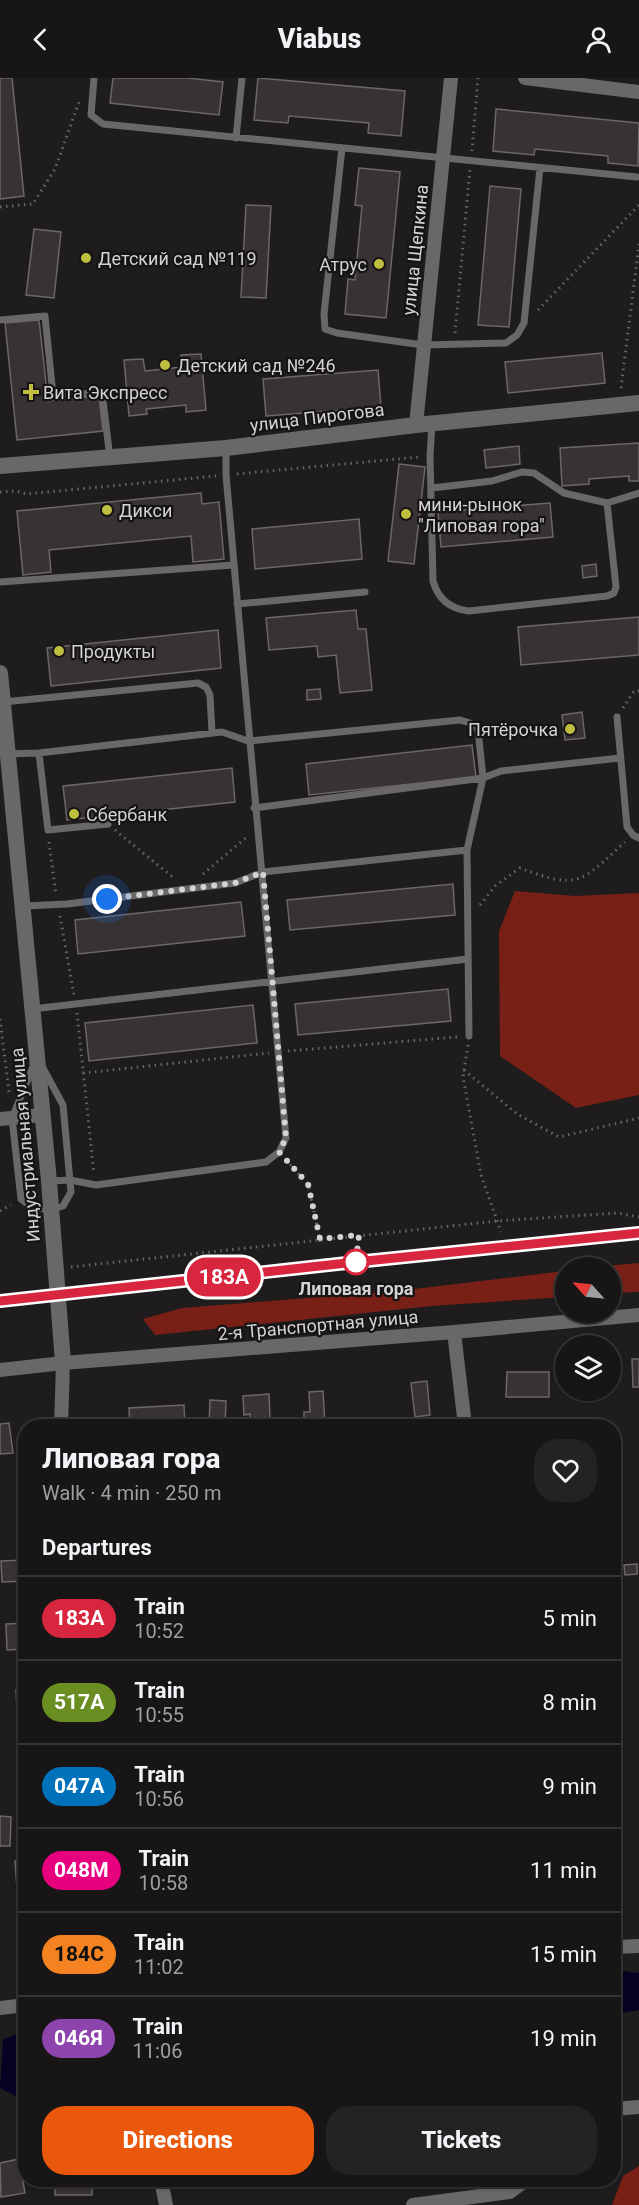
<!DOCTYPE html>
<meta charset="utf-8">
<style>
:root{--surface:#171516;--page:#242223;--text:#f1f3f6;--muted:#9e9fa1;--line:#363435;--accent:#ea580c}
body{margin:0;font-family:Roboto,sans-serif;background:var(--page);color:var(--text);height:100vh;display:flex;flex-direction:column;font-size:22px;white-space:nowrap}
*{box-sizing:border-box;margin:0}
p{font-size:20px;color:var(--muted)}
.icon{flex:none;width:33px;height:33px;fill:none;stroke:currentColor;stroke-width:2;stroke-linecap:round;stroke-linejoin:round}
.map{position:relative;flex:1;overflow:hidden}
.panel{position:absolute;left:18px;top:1341px;width:603px;height:768px;display:flex;flex-direction:column;background:var(--surface);border-radius:24px;box-shadow:0 2px 4px #0004,0 0 0 2px var(--line)}
.panel>*{flex:none}
.badge{padding:0 12px;border-radius:20px;font-size:21px;line-height:39px}
.needle{width:39px;rotate:297deg}
.tools{position:absolute;left:555px;top:1179px;display:grid;gap:12px}
.tools a{display:grid;place-items:center;width:66px;height:66px;border-radius:50%;background:var(--surface);box-shadow:0 2px 4px #0004,0 0 0 2px var(--line);font-size:30px}
.you{position:absolute;width:30px;height:30px;margin:-15px;border:4px solid #fff;border-radius:50%;background:#1a73e8;box-shadow:0 0 0 9px #1a73e833}
.map>.badge{position:absolute;translate:-50% -50%;box-shadow:0 0 0 3px #fff}
h2{padding:0 24px;font-size:22px;line-height:54px}
.round{display:grid;place-items:center;flex:none;width:63px;height:63px;border-radius:24px;background:var(--page)}
.headline{display:flex;align-items:center;justify-content:space-between;height:102px;padding:0 24px}
h1{font-size:28px;font-weight:800;line-height:45px}
.action{display:flex;gap:12px;margin-top:auto;padding:12px 24px}
.action a{flex:1;height:69px;border-radius:24px;background:var(--accent);color:#fff;font-size:24px;font-weight:800;line-height:69px;text-align:center}
.action a+a{background:var(--page);color:var(--text)}
ul{padding:0;list-style:none}
li{display:flex;align-items:center;gap:18px;height:84px;padding:0 24px;border-top:2px solid var(--line)}
li div{flex:1}
li b{display:block;font-size:22px}
li em{font-style:normal}
li .badge{min-width:66px;font-weight:700;text-align:center}
header{display:flex;justify-content:space-between;align-items:center;height:78px;padding:0 24px;background:var(--surface);font-size:27px;font-weight:800}
.map>svg:first-child{display:block}
.forest{fill:#782016}
.water{fill:#080124}
.building{fill:#373334;stroke:#6b6768;stroke-width:1.5}
.lines{fill:none;stroke-linecap:round;stroke-linejoin:round}
.path{stroke:#696668;stroke-width:3;stroke-dasharray:1.5 4.5;stroke-linecap:butt}
.service{stroke:#6a6769;stroke-width:7}
.minor{stroke:#6a6769;stroke-width:14}
.tertiary{stroke:#6a6769;stroke-width:16}
.rail-casing{stroke:#bdbbbc;stroke-width:7}
.rail{stroke:#161315;stroke-width:4.5;stroke-dasharray:14;stroke-linecap:butt}
.line-casing{stroke:#fff;stroke-width:14}
.line{stroke:#d7263d;stroke-width:9}
.walk{stroke:#d4d2d3;stroke-width:6;stroke-dasharray:0 10.8}
.poi-dot{fill:#bfbe41;stroke:#161315;stroke-width:2}
.stop-dot{fill:#fff;stroke:#d7263d;stroke-width:3}
.labels{text-anchor:middle;dominant-baseline:central;stroke-width:4.5;stroke-linejoin:round;paint-order:stroke}
.street-label{font-size:18px;fill:#d4d2d3;stroke:#161315}
.poi-label{font-size:18px;fill:#d4d2d3;stroke:#161315;text-anchor:start}
.stop-label{font-size:18px;font-weight:bold;fill:#d4d2d3;stroke:#161315}
</style>
<header><svg class="icon" aria-label="back" viewBox="0 0 24 24"><path d="M15 5l-7 7 7 7"/></svg>Viabus<svg class="icon" aria-label="person" viewBox="0 0 24 24"><circle cx="12" cy="8" r="4"/><path d="M4 21q1-7 8-7t8 7"/></svg></header>
<div class="map">
<svg width="639" height="2127" viewBox="0 0 639 2127">
<rect width="100%" height="100%" fill="#1f1c1e"/>
<path class="forest" d="M515 813 575 818 639 815V1017L576 1030 500 978 499 853Z
M639 1185V1214L611 1215 610 1190 593 1189Z
M565 1193V1219L432 1228 155 1257 143 1241 182 1230 406 1212Z
M639 2088V2127H612L623 2098Z"/>
<path class="water" d="M614 1892 639 1895V1932L614 1936Z
M25 1952V2023L0 2010 3 1962Z"/>
<path class="building" d="M0 0H12L24 118 0 121Z
M113 0H188L223 4 219 37 110 25Z
M258 0 405 13 401 58 368 55 369 45 289 38 288 45 254 42Z
M496 31 639 45 638 88 608 85V78L535 71 534 77 493 73Z
M359 90 400 94 386 240 345 236 348 201 355 202 362 128 355 127Z
M490 108 521 111 509 249 478 247Z
M246 127 271 128 266 220 241 219Z
M34 151 61 154 54 220 26 217Z
M39 242 48 323 99 318 103 353 17 362 5 245Z
M602 275 605 305 508 315 505 284Z
M201 276 206 332 186 334V327L146 331 147 336 129 338 124 282 143 281 145 293 182 289 181 277Z
M378 292 381 329 266 338 263 301Z
M639 365V403H629V398L589 401V406L562 408 560 370Z
M519 368 520 386 486 390 484 372Z
M399 386 425 389 414 486 388 483Z
M201 415 202 426 219 424 224 481 193 484 191 458 49 472 51 494 23 497 17 433Z
M550 425 553 459 441 469 438 434Z
M359 441 362 481 255 491 252 451Z
M596 486 597 498 583 500 582 488Z
M356 532 358 551H366L372 612 340 615 336 577 318 579 317 568 269 572 266 540Z
M639 539V577L521 587 518 549Z
M218 552 221 590 51 608 47 570Z
M320 611 321 621 307 622V612Z
M582 634 585 660 565 662 562 637Z
M472 667 476 699 309 717 306 686Z
M232 690 235 724 67 742 63 708Z
M453 806 455 837 290 852 287 822Z
M241 824 245 858 78 876 75 842Z
M448 911 451 943 298 957 295 926Z
M253 927 257 965 89 983 85 945Z
M632 1281H639V1309H633Z
M507 1294H549V1319H506Z
M427 1303 430 1337 415 1339 411 1305Z
M323 1313 325 1348H304V1334H310L309 1314Z
M269 1316 270 1340 250 1341V1336L244 1337 243 1318Z
M210 1322 226 1323 225 1348H209Z
M184 1327 185 1348H130L129 1330Z
M9 1345 13 1375 0 1376V1346Z
M26 1482V1503L2 1504 1 1483Z
M637 1486V1496L625 1497 624 1487Z
M26 1545V1571L7 1572 6 1546Z
M16 1612H26V1631H17Z
M19 1672H26V1706H19Z
M0 1738 11 1739 10 1768H0Z
M22 1740H26V1760H24Z
M26 1782V1809L17 1810 15 1783Z
M19 2081 25 2115 1 2119 0 2085Z
M55 2102H92V2117H55Z"/>
<g class="lines">
<path class="path" d="M472 73 478 0
M0 129 33 126 55 91 79 24
M538 232 639 127
M455 255 470 91
M621 310 639 166
M237 396 419 379
M0 414 16 413 26 416 216 398
M623 630 634 613H639
M115 752 175 801
M49 764 56 817
M203 796 248 758
M480 827 495 808 520 790C579 812 580 805 625 764
M60 838 74 917
M77 935 94 1096
M0 941 9 1014
M468 967 463 999 481 1097 501 1154
M288 973 457 959
M464 992 517 1036 559 1059 639 1040
M83 995 269 975
M286 1082 308 1106 321 1167
M0 1133 11 1127
M71 1189 497 1143 617 1135 639 1139"/>
<path class="service" d="M94 0 91 37 103 46 637 99
M236 60 242 0
M342 70 324 236 325 251 337 255 423 267 506 265 517 257 524 245 540 90
M0 242 45 238 53 317 102 315 110 380
M432 410 492 403 522 394 534 395 564 415 607 425 616 509 614 515 607 518 469 533C450 531 438 521 433 503L430 378 432 345
M607 425 639 415
M0 504 233 487
M237 526 365 514
M3 624 198 605 206 609 210 617 212 655
M617 639 627 749 633 757 639 760
M39 675 48 752 108 746
M8 676 39 675 222 654 248 663 460 642 470 645 478 651 483 700 467 772 469 958
M254 730 483 700 501 693 620 680
M24 828 67 826 235 805 263 794 467 772
M32 931 468 881
M37 979 63 1027 71 1114 63 1128C47 1133 34 1132 21 1121L12 1040Z
M51 1103 70 1102 96 1107 266 1084 279 1074 286 1060C266 839 245 618 226 397V370"/>
<path class="minor" d="M525 0 639 14
M416 347 451 0
M0 1041 42 1037
M454 1254 465 1348
M0 1292 63 1285 454 1254 639 1237
M61 1348 63 1285
M614 1869 639 1868
M0 1930 26 1927
M614 2031 639 2029
M161 2102 166 2127
M413 2127 510 2114 526 2102"/>
<path class="tertiary" d="M0 388 226 370 416 347 639 325
M0 595 49 1103 63 1285"/>
<defs>
<path id="rail" d="M0 1223 356 1184 639 1155"/>
</defs>
<use href="#rail" class="rail-casing"/>
<use href="#rail" class="rail"/>
</g>
<g class="lines">
<defs>
<path id="line" d="M0 1223 356 1184 639 1155"/>
</defs>
<use href="#line" class="line-casing"/>
<use href="#line" class="line"/>
<path class="walk" d="M107 821 235 805 263 794 286 1060 279 1074 308 1106 320 1161 359 1157 356 1184"/>
</g>
<g class="poi-dot">
<circle cx="86" cy="180" r="6"/>
<circle cx="379" cy="186" r="6"/>
<circle cx="165" cy="287" r="6"/>
<path d="M28 305h6v6h6v6h-6v6h-6v-6h-6v-6h6z"/>
<circle cx="107" cy="432" r="6"/>
<circle cx="406" cy="436" r="6"/>
<circle cx="59" cy="573" r="6"/>
<circle cx="570" cy="651" r="6"/>
<circle cx="74" cy="736" r="6"/>
</g>
<circle class="stop-dot" cx="356" cy="1184" r="12"/>
<g class="labels">
<g class="street-label">
<text transform="translate(415 172) rotate(-84)">улица Щепкина</text>
<text transform="translate(317 339) rotate(-7)">улица Пирогова</text>
<text transform="translate(25 1067) rotate(-95)">Индустриальная улица</text>
<text transform="translate(318 1247) rotate(-5)">2-я Транспортная улица</text>
</g>
<g class="poi-label">
<text x="98" y="180">Детский сад №119</text>
<text x="367" y="186" text-anchor="end">Атрус</text>
<text x="177" y="287">Детский сад №246</text>
<text x="43" y="314">Вита Экспресс</text>
<text x="418" y="426">мини-рынок<tspan x="418" dy="21">"Липовая гора"</tspan></text>
<text x="119" y="432">Дикси</text>
<text x="71" y="573">Продукты</text>
<text x="558" y="651" text-anchor="end">Пятёрочка</text>
<text x="86" y="736">Сбербанк</text>
</g>
<g class="stop-label">
<text x="356" y="1210">Липовая гора</text>
</g>
</g>
</svg>
<div class="tools">
<a><svg class="needle" viewBox="-14 -14 28 28"><path d="M0-13l5 13h-10z" fill="#e53935"/><path d="M0 13l5-13h-10z" fill="#9e9fa1"/></svg></a>
<a><svg class="icon" aria-label="layers" viewBox="0 0 24 24"><path d="M12 4l9 5-9 5-9-5zM3 14l9 5 9-5"/></svg></a>
</div>
<div class="you" style="left:107px;top:821px"></div>
<b class="badge" style="left:224px;top:1199px;background:#d7263d;color:#fff">183А</b>
<section class="panel">
<div class="headline"><div><h1>Липовая гора</h1><p>Walk · 4 min · 250 m</p></div><a class="round"><svg class="icon" aria-label="heart" viewBox="0 0 24 24"><path d="M12 20l-8-8c-3-5 5-10 8-4 3-6 11-1 8 4z"/></svg></a></div>
<h2>Departures</h2>
<ul>
<li><span class="badge" style="background:#d7263d;color:#fff">183А</span><div><b>Train</b><p>10:52</p></div><em>5 min</em></li>
<li><span class="badge" style="background:#6b8e23;color:#fff">517А</span><div><b>Train</b><p>10:55</p></div><em>8 min</em></li>
<li><span class="badge" style="background:#0072bc;color:#fff">047А</span><div><b>Train</b><p>10:56</p></div><em>9 min</em></li>
<li><span class="badge" style="background:#e6007e;color:#fff">048М</span><div><b>Train</b><p>10:58</p></div><em>11 min</em></li>
<li><span class="badge" style="background:#f58220;color:#111">184С</span><div><b>Train</b><p>11:02</p></div><em>15 min</em></li>
<li><span class="badge" style="background:#8e44ad;color:#fff">046Я</span><div><b>Train</b><p>11:06</p></div><em>19 min</em></li>
</ul>
<div class="action"><a>Directions</a><a>Tickets</a></div>
</section>
</div>
